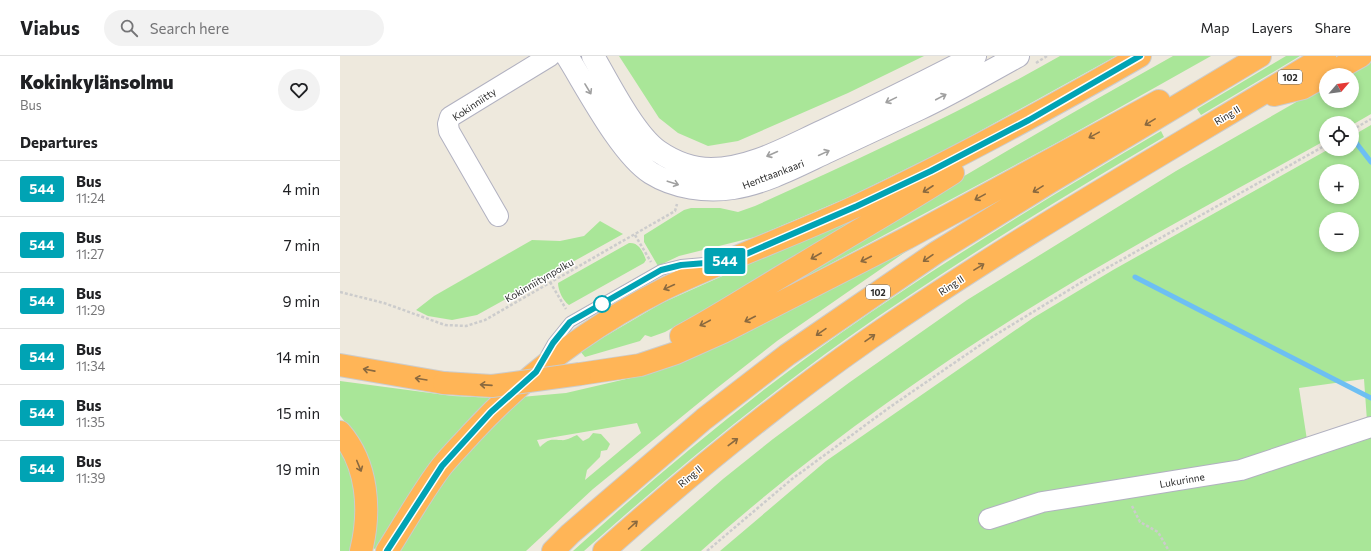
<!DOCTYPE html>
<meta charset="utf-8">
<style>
:root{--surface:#fff;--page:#f2f2f2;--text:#202124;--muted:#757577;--line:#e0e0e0}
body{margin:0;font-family:Commissioner,sans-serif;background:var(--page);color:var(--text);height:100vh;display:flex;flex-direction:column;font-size:15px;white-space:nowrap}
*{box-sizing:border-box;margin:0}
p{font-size:13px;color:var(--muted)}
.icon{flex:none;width:22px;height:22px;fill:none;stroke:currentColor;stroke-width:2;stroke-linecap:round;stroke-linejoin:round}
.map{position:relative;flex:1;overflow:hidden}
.drawer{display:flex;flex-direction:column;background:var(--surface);width:340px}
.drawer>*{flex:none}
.badge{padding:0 8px;border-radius:3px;font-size:14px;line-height:26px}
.needle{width:26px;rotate:62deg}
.controls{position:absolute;left:979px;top:12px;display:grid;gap:8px}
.controls a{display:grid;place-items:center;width:40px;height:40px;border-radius:50%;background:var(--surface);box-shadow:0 2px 6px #0003;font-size:20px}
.map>.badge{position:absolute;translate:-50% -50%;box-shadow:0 0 0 2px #fff}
h2{padding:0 20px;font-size:15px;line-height:36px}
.round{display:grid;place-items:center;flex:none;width:42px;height:42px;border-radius:21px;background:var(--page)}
.overview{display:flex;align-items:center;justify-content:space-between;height:68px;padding:0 20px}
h1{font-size:19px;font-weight:800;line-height:30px}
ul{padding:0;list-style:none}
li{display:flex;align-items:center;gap:12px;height:56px;padding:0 20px;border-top:1px solid var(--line)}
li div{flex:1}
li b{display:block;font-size:15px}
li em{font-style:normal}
li .badge{min-width:44px;font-weight:700;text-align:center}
header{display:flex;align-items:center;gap:24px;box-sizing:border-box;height:56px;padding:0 20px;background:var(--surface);border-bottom:1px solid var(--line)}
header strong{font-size:19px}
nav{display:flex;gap:22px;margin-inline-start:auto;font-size:14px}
.search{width:280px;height:36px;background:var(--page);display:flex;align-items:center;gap:10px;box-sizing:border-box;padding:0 14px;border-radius:22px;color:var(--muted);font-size:15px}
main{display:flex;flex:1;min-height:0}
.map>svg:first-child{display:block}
.green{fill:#a9e698;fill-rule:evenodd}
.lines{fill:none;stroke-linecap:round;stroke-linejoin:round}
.stream{stroke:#6dbff3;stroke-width:5}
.lane-casing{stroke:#b1b1c0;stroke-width:12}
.street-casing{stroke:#b1b1c0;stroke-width:22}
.secondary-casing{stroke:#b1b1c0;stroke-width:24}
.highway-casing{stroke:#ccc;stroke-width:24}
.path{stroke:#ccc;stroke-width:2.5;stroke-dasharray:3 2;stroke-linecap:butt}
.lane{stroke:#fff;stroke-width:10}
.street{stroke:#fff;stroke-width:20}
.secondary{stroke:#fff;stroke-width:22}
.highway{stroke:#ffb557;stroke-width:22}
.highway-bridge-casing{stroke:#ccc;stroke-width:24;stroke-linecap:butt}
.highway-bridge{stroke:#ffb557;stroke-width:22}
.oneway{stroke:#a0a0a0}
.oneway2{stroke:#8a693f}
.line-casing{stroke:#fff;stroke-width:9}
.line{stroke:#00a3b4;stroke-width:6}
.stop-dot{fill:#fff;stroke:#00a3b4;stroke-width:2}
.labels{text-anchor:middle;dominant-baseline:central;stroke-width:3;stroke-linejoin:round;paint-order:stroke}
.shield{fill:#fff;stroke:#6b6b6b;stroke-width:1}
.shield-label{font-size:9px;font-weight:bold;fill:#2b2b2b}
.street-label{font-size:10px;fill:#2b2b2b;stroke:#fff}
</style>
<header>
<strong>Viabus</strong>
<div class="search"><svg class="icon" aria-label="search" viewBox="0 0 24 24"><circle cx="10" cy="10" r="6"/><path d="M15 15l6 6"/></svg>Search here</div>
<nav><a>Map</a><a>Layers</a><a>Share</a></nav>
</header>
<main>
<section class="drawer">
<div class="overview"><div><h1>Kokinkylänsolmu</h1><p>Bus</p></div><a class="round"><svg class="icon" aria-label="heart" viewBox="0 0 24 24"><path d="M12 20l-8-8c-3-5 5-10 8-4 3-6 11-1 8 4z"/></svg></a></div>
<h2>Departures</h2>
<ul>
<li><span class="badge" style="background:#00a3b4;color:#fff">544</span><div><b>Bus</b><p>11:24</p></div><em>4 min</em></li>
<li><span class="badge" style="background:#00a3b4;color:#fff">544</span><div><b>Bus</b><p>11:27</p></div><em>7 min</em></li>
<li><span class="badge" style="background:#00a3b4;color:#fff">544</span><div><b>Bus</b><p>11:29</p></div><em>9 min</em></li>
<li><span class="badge" style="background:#00a3b4;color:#fff">544</span><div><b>Bus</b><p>11:34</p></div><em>14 min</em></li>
<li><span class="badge" style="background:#00a3b4;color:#fff">544</span><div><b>Bus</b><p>11:35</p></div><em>15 min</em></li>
<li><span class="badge" style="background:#00a3b4;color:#fff">544</span><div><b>Bus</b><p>11:39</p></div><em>19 min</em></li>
</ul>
</section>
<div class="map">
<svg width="1031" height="495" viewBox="0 0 1031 495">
<rect width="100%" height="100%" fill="#eee9dd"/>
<path class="green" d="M279 0H584L508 37 398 85 368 90 338 77 319 62Z
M720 0H776L613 90 509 141 415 181 339 200 318 210 304 186V179L344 154 351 152H380L398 156 415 150C519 103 622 56 720 0Z
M833 0H871L720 85 432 239 431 235C564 155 697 76 833 0Z
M946 0H960L861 59 857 53Z
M1031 6V58L1012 69V67H986V84C905 129 823 173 743 220 608 300 477 391 361 495H300L383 423 433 383 510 326 627 244 836 115 986 29V45H1012V19H1005Z
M1031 69V495H380L486 405 693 262 773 214 989 93H1012V80ZM986 115H1012V141H986ZM986 163H1012V189H986ZM1024 323 1027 365 967 384 959 332Z
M821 75 824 81C716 145 609 210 506 283 415 348 328 420 244 495H233C318 418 407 343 501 277 604 205 712 139 821 75Z
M530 152V154L385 243 325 276 311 281 305 279 300 285 245 301 240 295 322 247 425 201Z
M260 165 283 178 137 259 112 264 88 260 76 254 94 240 192 184 220 185 244 180Z
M289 187C299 186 303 196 306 204L304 207 229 249C223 245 218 234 218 227Z
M574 190 437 285 377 332 253 433 186 495H56L89 443 131 391 181 341 226 337 299 320ZM297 367 301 377 245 424 247 414 260 401 261 395 267 394 270 388 261 378 253 377 249 382 243 385 237 379C232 381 226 385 221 384 210 384 210 382 200 391L197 384Z
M0 325 113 340 155 342 58 458 35 493 31 491C39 452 41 421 20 386 17 380 2 363 0 359 0 352 0 333 0 325Z
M0 392 14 423 17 445 11 495H0Z"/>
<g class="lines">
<path class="stream" d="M1017 88 1031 106
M795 221 1031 342"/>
<defs>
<path id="lane" d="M204 303 213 287 230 266 321 214 341 209 364 207"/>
<path id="street" d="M158 160 109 75 108 68 110 61 210 0
M649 463 702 446 901 414 1031 371"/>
<path id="secondary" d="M227 0C247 32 281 98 311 117 335 132 366 136 393 132 426 127 459 109 489 95 519 81 549 67 579 53 613 37 645 18 678 0
M253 0C268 26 294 78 318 95 334 106 352 113 371 113 410 113 448 91 483 75 534 51 585 26 635 0"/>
<path id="highway" d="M987 19 1021 0
M934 39 963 32 986 19
M341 280C382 258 421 232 461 209 512 178 563 149 613 117
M0 309 104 327
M240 318 300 309 336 297 383 276 567 182 819 45
M0 376C28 408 31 455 21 495
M47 495C65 467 82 436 102 410 111 399 121 389 130 379 185 319 251 270 324 233 388 202 455 179 519 149 615 104 708 53 800 0
M213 495 230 478 364 363 447 299 597 196 710 126 920 0
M264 495C348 420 436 348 529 283 676 181 832 93 985 0"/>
</defs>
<use href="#lane" class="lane-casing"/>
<use href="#street" class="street-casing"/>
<use href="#secondary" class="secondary-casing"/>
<use href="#highway" class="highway-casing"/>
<path class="path" d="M696 7 707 0
M1012 74 1031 63
M295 179 311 206
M210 226 226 253
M0 236 44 247 105 269 126 270 145 264 335 155 337 148
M792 450 800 466 818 476 829 495
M367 495 452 423 550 351 652 281 742 226 986 89"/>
<use href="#lane" class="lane"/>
<use href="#street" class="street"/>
<use href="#secondary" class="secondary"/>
<use href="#highway" class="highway"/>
<defs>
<path id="highway-bridge" d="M104 327 152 330 240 318"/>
</defs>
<use href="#highway-bridge" class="highway-bridge-casing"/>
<use href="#highway-bridge" class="highway-bridge"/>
</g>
<defs><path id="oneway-shaft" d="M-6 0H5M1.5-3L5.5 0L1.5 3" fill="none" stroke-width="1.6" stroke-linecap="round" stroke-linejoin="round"/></defs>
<g class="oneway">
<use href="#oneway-shaft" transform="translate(248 33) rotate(59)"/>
<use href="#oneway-shaft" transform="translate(601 41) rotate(-28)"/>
<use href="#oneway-shaft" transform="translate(551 44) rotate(154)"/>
<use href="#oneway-shaft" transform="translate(484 97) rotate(-25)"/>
<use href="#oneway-shaft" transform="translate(432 98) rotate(156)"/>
<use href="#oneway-shaft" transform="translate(333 127) rotate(18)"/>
</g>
<g class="oneway2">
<use href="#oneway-shaft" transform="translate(810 66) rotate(149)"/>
<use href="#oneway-shaft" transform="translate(754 79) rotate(151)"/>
<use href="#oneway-shaft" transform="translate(588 133) rotate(147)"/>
<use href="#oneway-shaft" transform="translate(698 133) rotate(148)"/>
<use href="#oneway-shaft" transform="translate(640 141) rotate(151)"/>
<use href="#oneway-shaft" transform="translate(476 200) rotate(150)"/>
<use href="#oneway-shaft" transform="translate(588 202) rotate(145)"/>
<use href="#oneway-shaft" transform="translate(526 203) rotate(153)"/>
<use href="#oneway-shaft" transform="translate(639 211) rotate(-32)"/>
<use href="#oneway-shaft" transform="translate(329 231) rotate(155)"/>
<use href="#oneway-shaft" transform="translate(410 263) rotate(153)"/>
<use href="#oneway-shaft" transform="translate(365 267) rotate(152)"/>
<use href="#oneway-shaft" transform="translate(481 276) rotate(145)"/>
<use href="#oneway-shaft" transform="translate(530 282) rotate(-35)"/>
<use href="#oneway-shaft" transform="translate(29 314) rotate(-169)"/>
<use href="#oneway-shaft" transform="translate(81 323) rotate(-171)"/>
<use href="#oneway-shaft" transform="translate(146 329) rotate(-176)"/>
<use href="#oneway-shaft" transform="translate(393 386) rotate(-37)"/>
<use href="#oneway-shaft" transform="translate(19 410) rotate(68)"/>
<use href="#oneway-shaft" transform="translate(293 469) rotate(-42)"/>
</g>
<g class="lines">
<defs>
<path id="line" d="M47 495 102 410 151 356 196 316 213 287 230 266 321 214 341 209 390 205 517 150 591 115 689 64 800 0"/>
</defs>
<use href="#line" class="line-casing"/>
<use href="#line" class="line"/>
</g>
<circle class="stop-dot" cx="262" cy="248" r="8"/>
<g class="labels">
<g class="shield">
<rect x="938" y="14" width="24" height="14" rx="3"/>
<rect x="526" y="229" width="24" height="14" rx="3"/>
</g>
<g class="shield-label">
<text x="950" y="21">102</text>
<text x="538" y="236">102</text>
</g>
<g class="street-label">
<text transform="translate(134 48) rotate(-34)">Kokinniitty</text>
<text transform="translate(887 59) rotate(-31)">Ring II</text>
<text transform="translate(433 118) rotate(-21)">Henttaankaari</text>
<text transform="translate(199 224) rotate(-30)">Kokinniitynpolku</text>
<text transform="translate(611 229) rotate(-33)">Ring II</text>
<text transform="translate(350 420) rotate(-40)">Ring II</text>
<text transform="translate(842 424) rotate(-10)">Lukurinne</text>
</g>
</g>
</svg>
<div class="controls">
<a><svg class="needle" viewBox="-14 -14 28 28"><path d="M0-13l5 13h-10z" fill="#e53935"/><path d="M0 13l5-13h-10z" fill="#757577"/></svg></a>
<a><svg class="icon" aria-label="locate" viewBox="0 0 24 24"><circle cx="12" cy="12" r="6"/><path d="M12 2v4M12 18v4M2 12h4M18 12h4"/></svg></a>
<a>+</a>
<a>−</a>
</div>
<b class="badge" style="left:385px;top:205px;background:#00a3b4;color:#fff">544</b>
</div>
</main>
